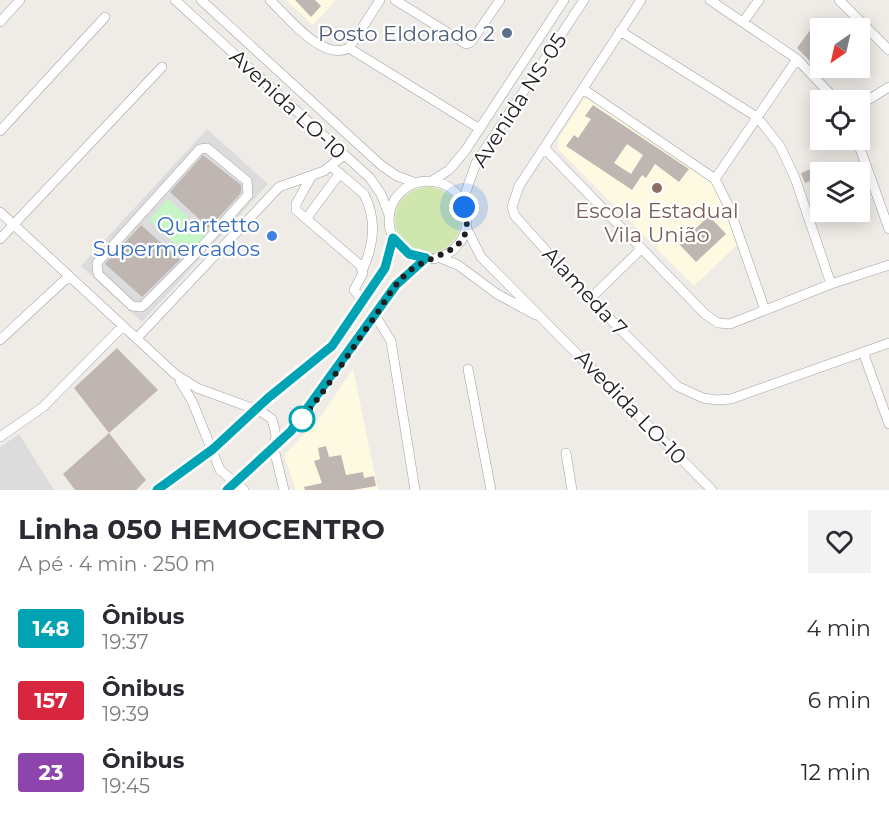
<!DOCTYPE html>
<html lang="pt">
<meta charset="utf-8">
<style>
:root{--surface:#fff;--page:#f2f2f3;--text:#2b2b33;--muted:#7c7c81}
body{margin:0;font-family:Montserrat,sans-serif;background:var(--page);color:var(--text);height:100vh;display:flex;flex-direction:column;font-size:22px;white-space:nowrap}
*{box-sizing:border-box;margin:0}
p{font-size:20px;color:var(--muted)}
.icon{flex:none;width:33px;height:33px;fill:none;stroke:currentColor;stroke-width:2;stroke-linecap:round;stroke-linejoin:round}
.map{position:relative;height:490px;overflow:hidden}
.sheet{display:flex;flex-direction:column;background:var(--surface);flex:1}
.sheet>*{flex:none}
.badge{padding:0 12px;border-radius:4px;font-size:21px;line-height:39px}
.needle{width:39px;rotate:214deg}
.buttons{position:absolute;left:810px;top:18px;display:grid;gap:12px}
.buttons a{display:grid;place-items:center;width:60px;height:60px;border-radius:0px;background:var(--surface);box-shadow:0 3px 15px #0003;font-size:30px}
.you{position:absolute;width:30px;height:30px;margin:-15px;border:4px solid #fff;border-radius:50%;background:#1a73e8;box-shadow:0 0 0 9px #1a73e833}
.map>.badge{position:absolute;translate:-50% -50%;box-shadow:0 0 0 3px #fff}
.round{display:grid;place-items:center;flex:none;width:63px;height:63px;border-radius:0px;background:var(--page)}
.overview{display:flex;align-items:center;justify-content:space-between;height:102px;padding:0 18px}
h1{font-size:28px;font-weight:700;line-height:45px}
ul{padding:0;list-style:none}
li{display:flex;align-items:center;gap:18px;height:72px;padding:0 18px}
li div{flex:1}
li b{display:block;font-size:22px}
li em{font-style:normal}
li .badge{min-width:66px;font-weight:700;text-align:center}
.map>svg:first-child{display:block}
.residential{fill:#dddcdc}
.education{fill:#fdfae1}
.grass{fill:#cfe6af}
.park{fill:#c6f6c6}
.building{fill:#bfb6b2;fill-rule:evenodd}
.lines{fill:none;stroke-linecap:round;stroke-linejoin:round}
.minor-casing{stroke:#a0a0a0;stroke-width:10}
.minor{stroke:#fff;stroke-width:9}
.line-casing{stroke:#fff;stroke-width:14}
.line{stroke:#00a3b4;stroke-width:9}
.walk{stroke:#1f1f1f;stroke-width:6;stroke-dasharray:0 10.8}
.service-dot{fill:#5c6f8a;stroke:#fff;stroke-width:2}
.education-dot{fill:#8d6e63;stroke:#fff;stroke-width:2}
.shop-dot{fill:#3f7fe0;stroke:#fff;stroke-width:2}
.stop-dot{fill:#fff;stroke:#00a3b4;stroke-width:3}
.labels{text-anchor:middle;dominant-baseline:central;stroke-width:4.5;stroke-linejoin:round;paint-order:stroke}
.service-label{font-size:21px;fill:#4e5e75;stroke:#fff;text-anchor:end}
.street-label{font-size:21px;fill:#1f1f1f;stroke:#fff}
.education-label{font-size:21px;fill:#785e54;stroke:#fff}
.shop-label{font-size:21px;fill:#366cbe;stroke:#fff;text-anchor:end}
</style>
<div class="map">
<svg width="889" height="490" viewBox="0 0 889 490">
<rect width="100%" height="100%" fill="#efebe6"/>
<path class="residential" d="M207 129 268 184 142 322 81 266Z
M19 434 54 490H0V447Z"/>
<path class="education" d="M286 0H336L313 25Z
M593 98 713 182 726 208 738 244 694 286 558 149V139L584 99Z
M353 369 378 490H296L285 459 286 453 319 419Z"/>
<path class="grass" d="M395 220a33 33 0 1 1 66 0a33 33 0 1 1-66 0Z"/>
<path class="park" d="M168 199 207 235 188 256 149 220Z"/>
<path class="building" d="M295 0H315L321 6 311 17Z
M814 25 820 31V51L811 62 797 48Z
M593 105 689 169 679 182 655 164 646 178 642 175 632 190 566 146 574 135 578 138 591 119 585 116ZM627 144 643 155 631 174 614 163Z
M203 155 241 185V193L209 228 170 192Z
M823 164 826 172H820V177L805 183 801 173Z
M709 216 726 234 696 262 679 244Z
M141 225 180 260 142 297 105 264Z
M117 348 158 390 109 433 74 388Z
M109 433 146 480 136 490H75L63 474Z
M326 446 329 457 341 455 346 475 363 472 364 478 374 476 376 486 353 490H305L304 487 322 483 314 461 320 459 318 448Z"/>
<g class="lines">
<defs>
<path id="minor" d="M175 0 370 178 381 194 389 215
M201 0 382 166 397 176 416 183
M270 0C288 17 323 62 349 48L380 0
M395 0 466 44 471 42 500 0
M641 0 519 186 512 207 515 216 590 299 677 386 703 398 717 400 731 399 889 343
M710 0 797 59 836 100
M839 0 889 50
M0 22 20 0
M743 22 759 0
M620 31 757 117 780 146 795 178 831 284
M349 48 480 129
M583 89 715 179 729 207 765 310
M860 105 889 87
M0 131 105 17
M857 140 889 229
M207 148 247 181 248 195 198 251 145 304 141 307 132 306 98 274 97 263 200 149Z
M545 149 705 314 718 323 730 324 831 284 889 265
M332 167 364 194C377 220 374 243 363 269
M312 175 296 204V210L360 265 363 273 354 290 364 302
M715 179 797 59
M389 220a39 39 0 1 1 78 0a39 39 0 1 1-78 0Z
M430 182 449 170 465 151 564 0
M462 203 476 163 584 0
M0 212 175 374 197 388 260 411 272 419 276 435 274 449 284 490
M306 219 340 173
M466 227 481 257 712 490
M0 239 162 67
M438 257 458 265 497 294 536 315
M590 299 640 250
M375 315 391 341 415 490
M137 338 279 187 324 171 344 155
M0 340 69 276
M863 352 889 424
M468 369 491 490
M180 381 192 401 220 470 244 490
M0 437 43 407 123 326
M566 453 572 490
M157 490 213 449 268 398 332 346 385 269 393 238
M226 490 291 431 396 285 426 259"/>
</defs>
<use href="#minor" class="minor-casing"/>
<use href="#minor" class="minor"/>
</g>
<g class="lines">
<defs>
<path id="line" d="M157 490 213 449 268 398 332 346 385 268 393 238 409 254 426 258 396 285 291 431 227 490"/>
</defs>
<use href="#line" class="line-casing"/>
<use href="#line" class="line"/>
<path class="walk" d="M302 419 299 422C327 390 349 352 374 318 384 303 393 286 406 274 430 251 479 256 464 207"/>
</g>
<circle class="service-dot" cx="507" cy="33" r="6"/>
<circle class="education-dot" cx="657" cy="188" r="6"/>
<circle class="shop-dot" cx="272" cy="236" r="6"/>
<circle class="stop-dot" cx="302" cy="419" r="12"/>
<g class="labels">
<g class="service-label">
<text x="495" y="33">Posto Eldorado 2</text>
</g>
<g class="street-label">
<text transform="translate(519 100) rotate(-57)">Avenida NS-05</text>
<text transform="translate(288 104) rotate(43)">Avenida LO-10</text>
<text transform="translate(585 291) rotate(47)">Alameda 7</text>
<text transform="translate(631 407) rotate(46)">Avedida LO-10</text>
</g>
<g class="education-label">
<text x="657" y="210">Escola Estadual<tspan x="657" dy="24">Vila União</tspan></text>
</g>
<g class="shop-label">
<text x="260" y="224">Quartetto<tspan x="260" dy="24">Supermercados</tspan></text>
</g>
</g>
</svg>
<div class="buttons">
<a><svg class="needle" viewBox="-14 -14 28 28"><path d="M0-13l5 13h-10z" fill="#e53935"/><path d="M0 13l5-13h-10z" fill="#7c7c81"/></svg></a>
<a><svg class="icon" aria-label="locate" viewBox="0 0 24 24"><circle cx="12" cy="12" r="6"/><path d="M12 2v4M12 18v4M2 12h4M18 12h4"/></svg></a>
<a><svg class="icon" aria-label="layers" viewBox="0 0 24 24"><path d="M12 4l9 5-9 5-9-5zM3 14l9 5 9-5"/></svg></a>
</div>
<div class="you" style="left:464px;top:207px"></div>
</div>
<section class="sheet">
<div class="overview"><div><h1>Linha 050 HEMOCENTRO</h1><p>A pé · 4 min · 250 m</p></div><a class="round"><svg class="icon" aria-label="heart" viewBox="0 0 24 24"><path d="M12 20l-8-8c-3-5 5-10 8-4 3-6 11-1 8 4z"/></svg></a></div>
<ul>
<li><span class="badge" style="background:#00a3b4;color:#fff">148</span><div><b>Ônibus</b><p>19:37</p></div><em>4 min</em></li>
<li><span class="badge" style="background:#d7263d;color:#fff">157</span><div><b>Ônibus</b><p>19:39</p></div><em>6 min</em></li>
<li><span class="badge" style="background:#8e44ad;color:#fff">23</span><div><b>Ônibus</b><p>19:45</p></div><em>12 min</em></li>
</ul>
</section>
